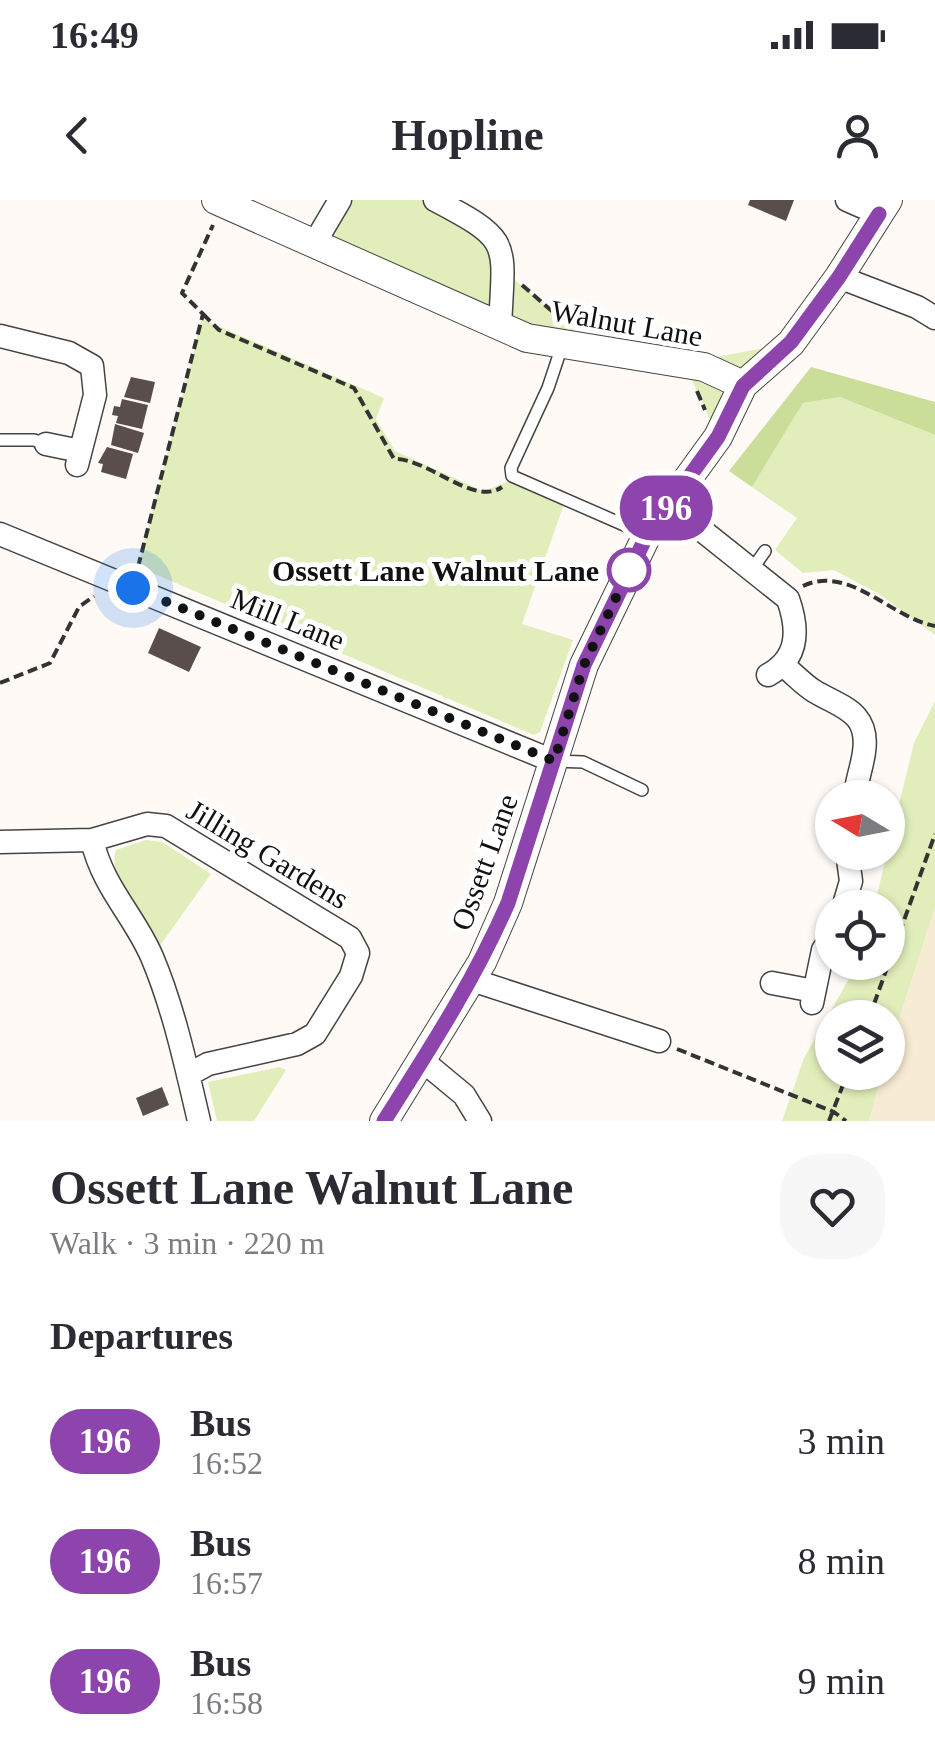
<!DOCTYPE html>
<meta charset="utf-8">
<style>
:root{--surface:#fff;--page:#f7f7f7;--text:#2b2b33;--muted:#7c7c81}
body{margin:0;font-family:"Times New Roman",serif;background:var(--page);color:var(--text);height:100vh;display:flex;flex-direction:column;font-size:38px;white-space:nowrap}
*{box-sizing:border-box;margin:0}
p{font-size:32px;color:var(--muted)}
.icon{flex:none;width:55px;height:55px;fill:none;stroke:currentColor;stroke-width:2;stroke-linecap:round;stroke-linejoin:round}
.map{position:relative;height:921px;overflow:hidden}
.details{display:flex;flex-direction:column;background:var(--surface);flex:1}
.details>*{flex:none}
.badge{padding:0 20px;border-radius:32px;font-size:35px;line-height:65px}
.needle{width:65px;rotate:280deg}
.controls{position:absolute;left:815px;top:580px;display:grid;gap:20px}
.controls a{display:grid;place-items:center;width:90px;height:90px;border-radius:50%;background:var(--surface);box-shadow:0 2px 8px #0004;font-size:50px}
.you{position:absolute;width:50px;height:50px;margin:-25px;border:8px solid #fff;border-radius:50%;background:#1a73e8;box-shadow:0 0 0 15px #1a73e833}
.map>.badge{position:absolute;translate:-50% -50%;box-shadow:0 0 0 5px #fff}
h2{padding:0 50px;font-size:38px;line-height:90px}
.round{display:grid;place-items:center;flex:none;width:105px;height:105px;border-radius:40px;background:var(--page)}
.overview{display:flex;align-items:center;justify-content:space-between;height:170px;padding:0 50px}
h1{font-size:48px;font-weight:700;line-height:75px}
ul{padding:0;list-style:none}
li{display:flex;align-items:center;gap:30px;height:120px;padding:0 50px}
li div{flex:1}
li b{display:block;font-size:38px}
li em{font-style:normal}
li .badge{min-width:110px;font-weight:700;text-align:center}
.status{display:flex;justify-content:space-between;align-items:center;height:70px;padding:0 50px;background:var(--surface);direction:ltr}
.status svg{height:28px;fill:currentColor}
header{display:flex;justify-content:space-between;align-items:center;height:130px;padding:0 50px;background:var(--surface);font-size:45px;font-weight:700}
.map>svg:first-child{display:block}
.farmland{fill:#f7ebd3}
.green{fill:#e1edbb}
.forest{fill:#cade9a}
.building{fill:#5a4e4c}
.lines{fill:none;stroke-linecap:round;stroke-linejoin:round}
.service-casing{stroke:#444;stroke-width:14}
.minor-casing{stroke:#444;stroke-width:25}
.tertiary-casing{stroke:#444;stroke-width:30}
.path{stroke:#333;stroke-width:4;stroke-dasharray:10 5;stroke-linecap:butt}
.service{stroke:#fff;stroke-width:11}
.minor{stroke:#fff;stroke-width:22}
.tertiary{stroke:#fff;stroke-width:28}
.line-casing{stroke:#fff;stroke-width:22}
.line{stroke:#8e44ad;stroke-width:15}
.walk{stroke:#111;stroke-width:10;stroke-dasharray:0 18}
.stop-dot{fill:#fff;stroke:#8e44ad;stroke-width:5}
.labels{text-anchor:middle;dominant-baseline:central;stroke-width:10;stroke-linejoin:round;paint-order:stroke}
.street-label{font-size:30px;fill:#111;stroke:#fff}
.stop-label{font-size:30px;font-weight:bold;fill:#111;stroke:#fff;text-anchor:end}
</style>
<div class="status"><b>16:49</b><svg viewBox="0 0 49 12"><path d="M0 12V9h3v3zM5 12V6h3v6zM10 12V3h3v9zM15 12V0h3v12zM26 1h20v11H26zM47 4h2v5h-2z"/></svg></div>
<header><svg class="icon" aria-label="back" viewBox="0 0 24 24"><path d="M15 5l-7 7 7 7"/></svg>Hopline<svg class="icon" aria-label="person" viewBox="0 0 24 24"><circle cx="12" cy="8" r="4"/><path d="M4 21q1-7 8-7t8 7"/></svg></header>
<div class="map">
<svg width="935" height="921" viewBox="0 0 935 921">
<rect width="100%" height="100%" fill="#fffaf5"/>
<path class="farmland" d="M935 709V921H869L882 873 888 872V854Z"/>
<path class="green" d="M340 0H435L479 23 503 70 598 150 314 44Z
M202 119 384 198 376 219 395 251 483 291 513 280 565 301 522 424 573 440 540 532 534 535 138 367Z
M791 143 718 237 684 163Z
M840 197 935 235V435L879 394 834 370 803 373 775 350 797 318 752 287 803 203Z
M935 501V708L888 854V818H832V872L882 873 869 921H782L804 858 858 763 888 762V708L874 707 914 543Z
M146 640 162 642 211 674 159 747C145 724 106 676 116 650Z
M280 867 286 870 254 921H217L208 882Z"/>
<path class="forest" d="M811 167 935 202V235L840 197 803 203 752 287 729 271Z"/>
<path class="building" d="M750 0H794L786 21 748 5Z
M131 177 155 182 150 203 124 197Z
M122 199 148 205 142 229 116 223 118 216 112 215 114 206 120 207Z
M115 224 144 233 138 253 111 245Z
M107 247 133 254 126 279 101 272 103 264 98 263Z
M159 428 201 447 189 472 148 453Z
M162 887 169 905 143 916 136 898Z"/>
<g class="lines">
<defs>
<path id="service" d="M562 146 548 188 511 268 512 276 647 335
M0 240H34L46 244
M753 368 765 351
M553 561 583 562 642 590"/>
<path id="minor" d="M435 0C513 41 504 41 500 126
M847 0 879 14
M314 44 340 0
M839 77 917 107 935 118
M0 136 69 153 92 166 95 195 77 265
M46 244 80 251
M669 304 788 399C799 430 799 458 768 475
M0 334 553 561
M784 466C794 474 804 485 814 491 840 507 870 511 864 552 862 568 856 581 855 598
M92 640 147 624 166 626 350 738 358 753 351 776 315 834 297 844 208 864 188 875
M0 642 92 640C103 688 134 715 152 757 174 809 186 866 199 921
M843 708 851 681 847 652
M472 780 659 841
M772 783 814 791
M812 803 823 750 832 736
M423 861 464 895 480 921"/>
<path id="tertiary" d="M216 0 527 138 704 167 743 185
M384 921 482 762 508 703 584 465 647 335 718 237 743 185 791 143 839 77 888 0"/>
</defs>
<use href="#service" class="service-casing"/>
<use href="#minor" class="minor-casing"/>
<use href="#tertiary" class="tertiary-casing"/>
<path class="path" d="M522 85 560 118
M203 114 219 130 354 188 394 259C428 258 474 307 502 287
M697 191 705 210
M138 367 203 114 182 93 213 25
M803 386C849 364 891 418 935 426
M0 483 50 463 79 407 94 396
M869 818 935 634
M677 849 834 912 846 921
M829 921 848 872"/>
<use href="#service" class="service"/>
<use href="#minor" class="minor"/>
<use href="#tertiary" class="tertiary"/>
</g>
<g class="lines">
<defs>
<path id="line" d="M384 921C429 850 474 781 508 703L584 465 647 335 718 237 743 186 791 142 839 77 879 14"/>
</defs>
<use href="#line" class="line-casing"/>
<use href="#line" class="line"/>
<path class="walk" d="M133 388 554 561 584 465 630 368 629 370"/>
</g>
<circle class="stop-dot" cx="629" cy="370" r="20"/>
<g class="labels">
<g class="street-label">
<text transform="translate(627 123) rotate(10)">Walnut Lane</text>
<text transform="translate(288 419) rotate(22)">Mill Lane</text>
<text transform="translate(268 654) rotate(31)">Jilling Gardens</text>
<text transform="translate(484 662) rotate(-70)">Ossett Lane</text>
</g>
<g class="stop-label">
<text x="599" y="370">Ossett Lane Walnut Lane</text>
</g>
</g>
</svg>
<div class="controls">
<a><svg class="needle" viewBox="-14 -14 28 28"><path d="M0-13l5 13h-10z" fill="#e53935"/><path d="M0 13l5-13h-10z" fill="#7c7c81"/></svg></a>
<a><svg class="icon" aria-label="locate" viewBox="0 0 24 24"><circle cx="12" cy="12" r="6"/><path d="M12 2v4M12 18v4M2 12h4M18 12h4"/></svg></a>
<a><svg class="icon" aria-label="layers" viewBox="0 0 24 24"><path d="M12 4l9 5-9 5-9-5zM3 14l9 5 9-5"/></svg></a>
</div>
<div class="you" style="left:133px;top:388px"></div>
<b class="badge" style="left:666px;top:308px;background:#8e44ad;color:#fff">196</b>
</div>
<section class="details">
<div class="overview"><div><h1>Ossett Lane Walnut Lane</h1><p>Walk · 3 min · 220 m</p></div><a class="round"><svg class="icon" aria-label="heart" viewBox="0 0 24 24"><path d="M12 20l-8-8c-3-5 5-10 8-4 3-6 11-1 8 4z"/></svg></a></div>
<h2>Departures</h2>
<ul>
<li><span class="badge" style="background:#8e44ad;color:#fff">196</span><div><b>Bus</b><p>16:52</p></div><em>3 min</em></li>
<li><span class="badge" style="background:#8e44ad;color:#fff">196</span><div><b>Bus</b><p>16:57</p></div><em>8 min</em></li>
<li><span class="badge" style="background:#8e44ad;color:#fff">196</span><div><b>Bus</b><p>16:58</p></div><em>9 min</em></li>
</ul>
</section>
